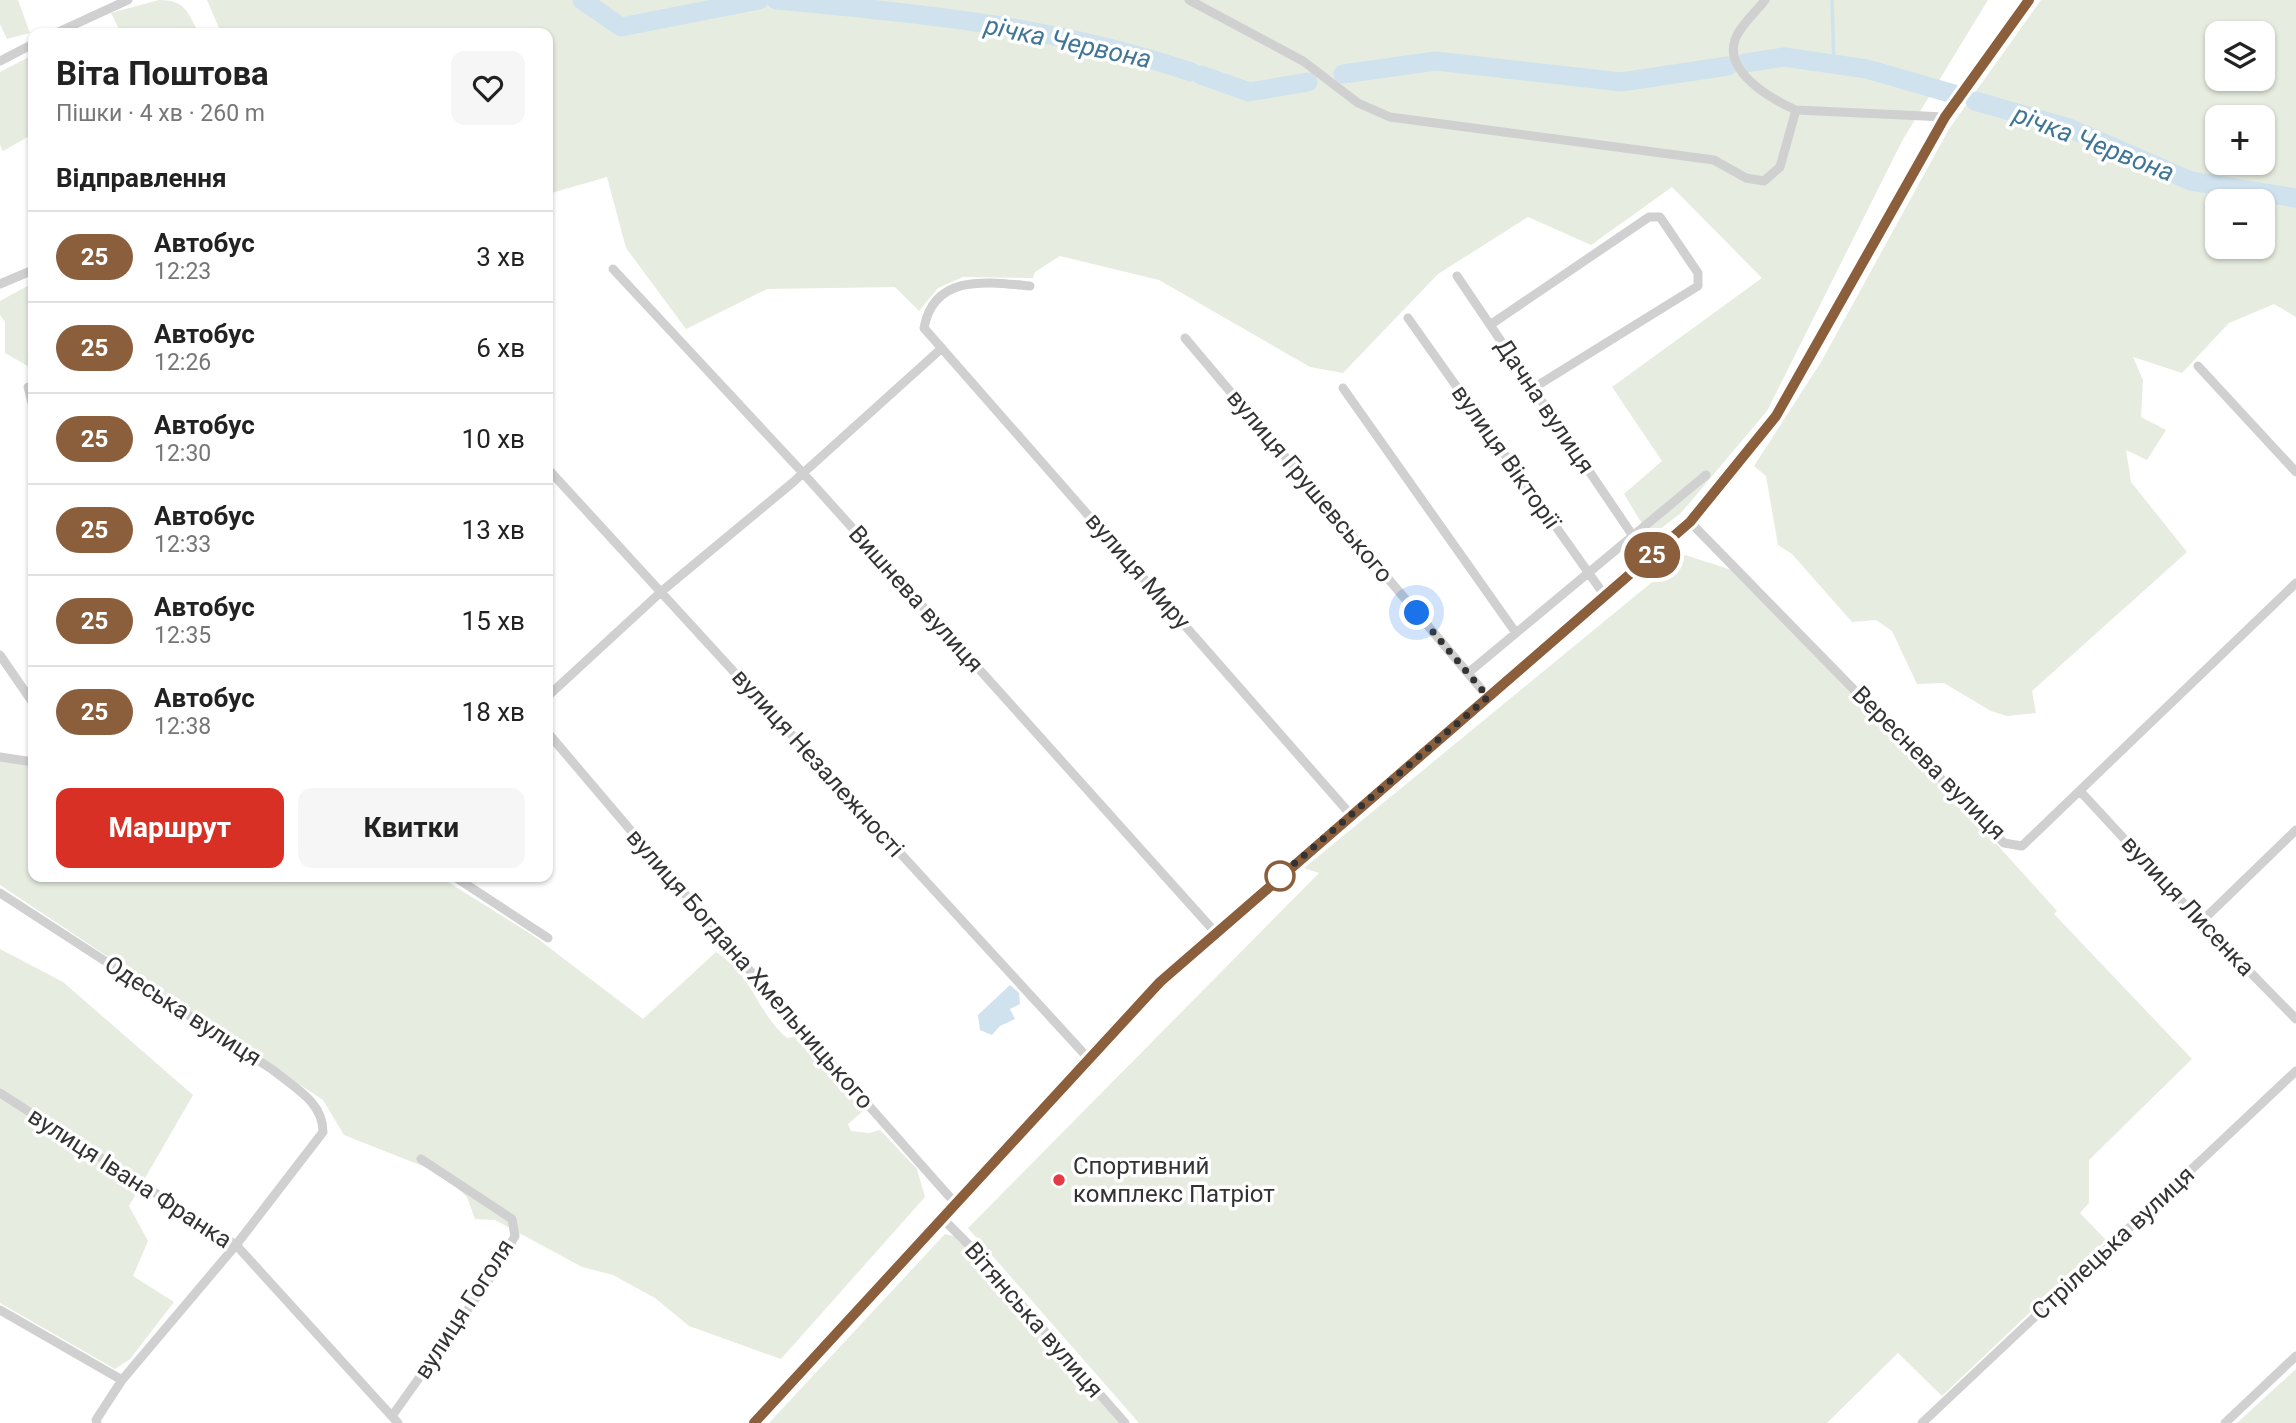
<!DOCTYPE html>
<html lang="uk">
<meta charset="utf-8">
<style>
:root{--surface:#fff;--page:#f6f6f6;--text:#222;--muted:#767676;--line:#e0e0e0;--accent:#d93025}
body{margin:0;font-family:Roboto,sans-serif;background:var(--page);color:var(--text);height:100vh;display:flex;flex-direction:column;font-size:26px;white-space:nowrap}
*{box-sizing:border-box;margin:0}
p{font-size:23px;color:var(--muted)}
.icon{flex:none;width:38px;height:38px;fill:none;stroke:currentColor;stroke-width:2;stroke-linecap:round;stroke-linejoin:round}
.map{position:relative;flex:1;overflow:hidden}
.sheet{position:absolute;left:28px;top:28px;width:525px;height:854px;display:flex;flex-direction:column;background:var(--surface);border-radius:14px;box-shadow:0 2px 5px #0004}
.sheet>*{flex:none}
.badge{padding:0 14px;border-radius:23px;font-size:24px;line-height:46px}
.buttons{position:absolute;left:2205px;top:21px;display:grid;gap:14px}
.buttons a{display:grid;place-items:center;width:70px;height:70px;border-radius:14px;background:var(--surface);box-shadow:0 2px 5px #0004;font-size:35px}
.you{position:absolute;width:35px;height:35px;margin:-18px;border:5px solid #fff;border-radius:50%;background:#1a73e8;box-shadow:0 0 0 10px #1a73e833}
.map>.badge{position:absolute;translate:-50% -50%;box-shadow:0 0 0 4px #fff}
h2{padding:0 28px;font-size:26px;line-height:63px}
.round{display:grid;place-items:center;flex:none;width:74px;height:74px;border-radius:14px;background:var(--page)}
.overview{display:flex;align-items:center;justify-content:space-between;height:119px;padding:0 28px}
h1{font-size:33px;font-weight:700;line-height:52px}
.primary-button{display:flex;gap:14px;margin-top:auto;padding:14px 28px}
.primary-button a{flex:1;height:80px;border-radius:14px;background:var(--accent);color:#fff;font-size:28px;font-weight:700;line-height:80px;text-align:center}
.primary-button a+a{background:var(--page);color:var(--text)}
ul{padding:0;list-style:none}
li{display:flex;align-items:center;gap:21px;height:91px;padding:0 28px;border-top:2px solid var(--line)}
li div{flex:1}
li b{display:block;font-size:26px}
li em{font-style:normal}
li .badge{min-width:77px;font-weight:700;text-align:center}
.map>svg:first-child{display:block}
.green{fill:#e6ecdf;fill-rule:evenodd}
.water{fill:#cfe2ee}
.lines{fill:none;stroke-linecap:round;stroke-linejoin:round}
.stream{stroke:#cfe2ee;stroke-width:3.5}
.river{stroke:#cfe2ee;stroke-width:19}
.minor{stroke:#d0d0d0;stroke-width:9}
.tertiary{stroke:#d0d0d0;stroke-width:10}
.line-casing{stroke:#fff;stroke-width:16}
.line{stroke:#8b5e3c;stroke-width:10}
.walk{stroke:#333;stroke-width:7;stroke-dasharray:0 12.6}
.stop-dot{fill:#fff;stroke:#8b5e3c;stroke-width:3.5}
.poi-dot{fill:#e63946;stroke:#fff;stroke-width:2.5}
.labels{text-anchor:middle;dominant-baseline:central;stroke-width:7;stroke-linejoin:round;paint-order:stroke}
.street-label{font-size:24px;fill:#333;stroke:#fff}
.poi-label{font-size:24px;fill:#333;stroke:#fff;text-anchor:start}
.water-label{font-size:26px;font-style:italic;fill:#3f7597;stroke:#fff}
</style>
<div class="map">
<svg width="2296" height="1423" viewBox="0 0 2296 1423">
<rect width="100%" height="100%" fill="#fff"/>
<path class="green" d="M0 0H18L30 33 7 39 0 24Z
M159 0C186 0 187 12 199 33H121L111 13Z
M207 0H1988L1902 141 1767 411 1681 513 1650 537 1624 494 1662 461 1612 387 1762 278 1672 187 1591 245 1528 217 1438 274 1343 373 1310 367 1159 280 1060 256 1035 272 1033 278 963 277 938 288 919 311 895 287 767 289 686 329 626 248 607 177 548 194V33H221Z
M2041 0H2296V317L2274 304 2229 323 2182 373 2133 357 2143 380 2141 417 2166 430 2147 460 2126 450 2131 482 2187 552 2032 691 2036 713 2007 716 1991 711 1944 683 1917 684 1892 631 1876 620 1852 622 1792 554 1778 545 1766 476 1754 466 1821 362 1949 129ZM2217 33H2263V79H2217ZM2217 117H2263V163H2217ZM2217 201H2263V247H2217Z
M33 55V134L3 151 0 145V72Z
M33 283V369L5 353V322L0 315V301Z
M1685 555 1735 571 1820 649 2057 911 2054 914 2192 1059 2089 1160V1203L2080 1213 2106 1240 1942 1396 1898 1353 1827 1423H1139L968 1228 1319 873 1304 868Z
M0 755 33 762V877H440L534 936 643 1019 716 952C753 975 757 1013 787 1038L799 1036 863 1111 848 1124 851 1131 869 1133 880 1130 917 1169 925 1197 781 1359 689 1326 655 1298 613 1275 582 1267 495 1220 475 1219 467 1197 440 1173 344 1135 323 1100 0 885Z
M0 949 63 982 193 1095 129 1206 148 1241 133 1276 174 1302 130 1359 115 1369 0 1303Z
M945 1234 969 1240 1129 1423H769Z
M2296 1369V1423H2237Z"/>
<path class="water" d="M1010 985 1019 993 1020 1004 1010 1009 1015 1019 1000 1026 992 1035 980 1030 978 1015Z"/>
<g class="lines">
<path class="stream" d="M1832 0 1834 64"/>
<path class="river" d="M582 0 621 27 759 0
M776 0C916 13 1057 26 1191 72
M1745 63 1784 57 1867 69 1957 95
M1343 74 1436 61 1621 82 1728 66
M1201 75 1249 92 1308 82
M1975 101 2069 128 2191 181 2296 198"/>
<path class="minor" d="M1189 0 1303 61 1358 103 1390 117 1714 160 1746 178 1764 181 1780 167 1796 110
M1765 0C1756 12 1739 27 1735 40 1724 72 1771 99 1796 110L1945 117
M56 33 128 0
M0 61 33 44
M613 269 803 473 1215 932
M1457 276 1633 536
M0 284 33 270
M1030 286C988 282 934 273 924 328L1351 815
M1408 318 1605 596
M1490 325 1649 217H1660L1698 273V286L1535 387
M1185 338 1488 697
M2198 366 2296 472
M28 387 33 407
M1343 388 1516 633
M548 469 1088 1058
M1690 522 2004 843 2022 846 2296 583
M0 655 33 703
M1468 673 1706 475
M548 696 662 591 791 484 942 348
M548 733 768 992 955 1203
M0 757 33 762
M2080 791 2201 922 2296 1019
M455 877 548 938
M0 893 273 1070C295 1088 323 1102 323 1132L236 1245 122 1380
M2201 922 2296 830
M0 1093 236 1245 398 1423
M942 1218 969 1245 1125 1423
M0 1310 122 1380 96 1420 97 1423
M392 1416 493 1274 515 1236 512 1219 421 1159
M1922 1423 2296 1071
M2225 1423 2296 1356"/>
<path class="tertiary" d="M754 1423 1160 982 1690 522 1776 416 1945 117 2029 0"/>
</g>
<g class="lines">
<defs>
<path id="line" d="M754 1423 1160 982 1690 522 1776 416 1945 117 2029 0"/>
</defs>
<use href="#line" class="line-casing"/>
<use href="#line" class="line"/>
<path class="walk" d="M1280 876 1273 882 1488 697 1417 613"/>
</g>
<circle class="stop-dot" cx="1280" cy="876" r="14"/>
<circle class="poi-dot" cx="1059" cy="1180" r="7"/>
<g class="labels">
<g class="street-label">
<text transform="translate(1545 406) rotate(56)">Дачна вулиця</text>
<text transform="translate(1506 457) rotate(55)">вулиця Вікторії</text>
<text transform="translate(1310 486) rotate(50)">вулиця Грушевського</text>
<text transform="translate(1138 571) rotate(49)">вулиця Миру</text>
<text transform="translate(916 599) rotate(48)">Вишнева вулиця</text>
<text transform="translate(818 763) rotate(48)">вулиця Незалежності</text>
<text transform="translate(1929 763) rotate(45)">Вереснева вулиця</text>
<text transform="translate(2188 906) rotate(47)">вулиця Лисенка</text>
<text transform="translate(750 969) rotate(49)">вулиця Богдана Хмельницького</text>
<text transform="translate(183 1011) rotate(33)">Одеська вулиця</text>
<text transform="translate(130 1178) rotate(33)">вулиця Івана Франка</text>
<text transform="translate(2113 1243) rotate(-43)">Стрілецька вулиця</text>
<text transform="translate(464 1309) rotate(-57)">вулиця Гоголя</text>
<text transform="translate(1034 1320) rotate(49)">Вітянська вулиця</text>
</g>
<g class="poi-label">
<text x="1073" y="1166">Спортивний<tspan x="1073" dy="28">комплекс Патріот</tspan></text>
</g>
<g class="water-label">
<text transform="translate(1068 42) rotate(12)">річка Червона</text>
<text transform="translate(2094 143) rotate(21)">річка Червона</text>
</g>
</g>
</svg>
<div class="buttons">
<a><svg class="icon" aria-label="layers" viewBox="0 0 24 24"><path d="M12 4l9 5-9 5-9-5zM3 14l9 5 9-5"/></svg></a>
<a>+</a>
<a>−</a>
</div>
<div class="you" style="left:1417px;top:613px"></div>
<b class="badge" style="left:1652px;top:555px;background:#8b5e3c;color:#fff">25</b>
<section class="sheet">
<div class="overview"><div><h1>Віта Поштова</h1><p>Пішки · 4 хв · 260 m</p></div><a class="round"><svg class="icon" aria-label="heart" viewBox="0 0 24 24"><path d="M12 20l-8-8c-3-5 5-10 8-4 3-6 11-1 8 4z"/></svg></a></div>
<h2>Відправлення</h2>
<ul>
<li><span class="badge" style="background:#8b5e3c;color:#fff">25</span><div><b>Автобус</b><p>12:23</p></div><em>3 хв</em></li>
<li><span class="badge" style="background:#8b5e3c;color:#fff">25</span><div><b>Автобус</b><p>12:26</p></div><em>6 хв</em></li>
<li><span class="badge" style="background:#8b5e3c;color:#fff">25</span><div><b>Автобус</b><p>12:30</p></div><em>10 хв</em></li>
<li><span class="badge" style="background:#8b5e3c;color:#fff">25</span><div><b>Автобус</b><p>12:33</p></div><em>13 хв</em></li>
<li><span class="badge" style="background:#8b5e3c;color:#fff">25</span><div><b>Автобус</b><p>12:35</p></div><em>15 хв</em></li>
<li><span class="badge" style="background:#8b5e3c;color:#fff">25</span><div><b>Автобус</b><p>12:38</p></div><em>18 хв</em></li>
</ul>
<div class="primary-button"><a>Маршрут</a><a>Квитки</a></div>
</section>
</div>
